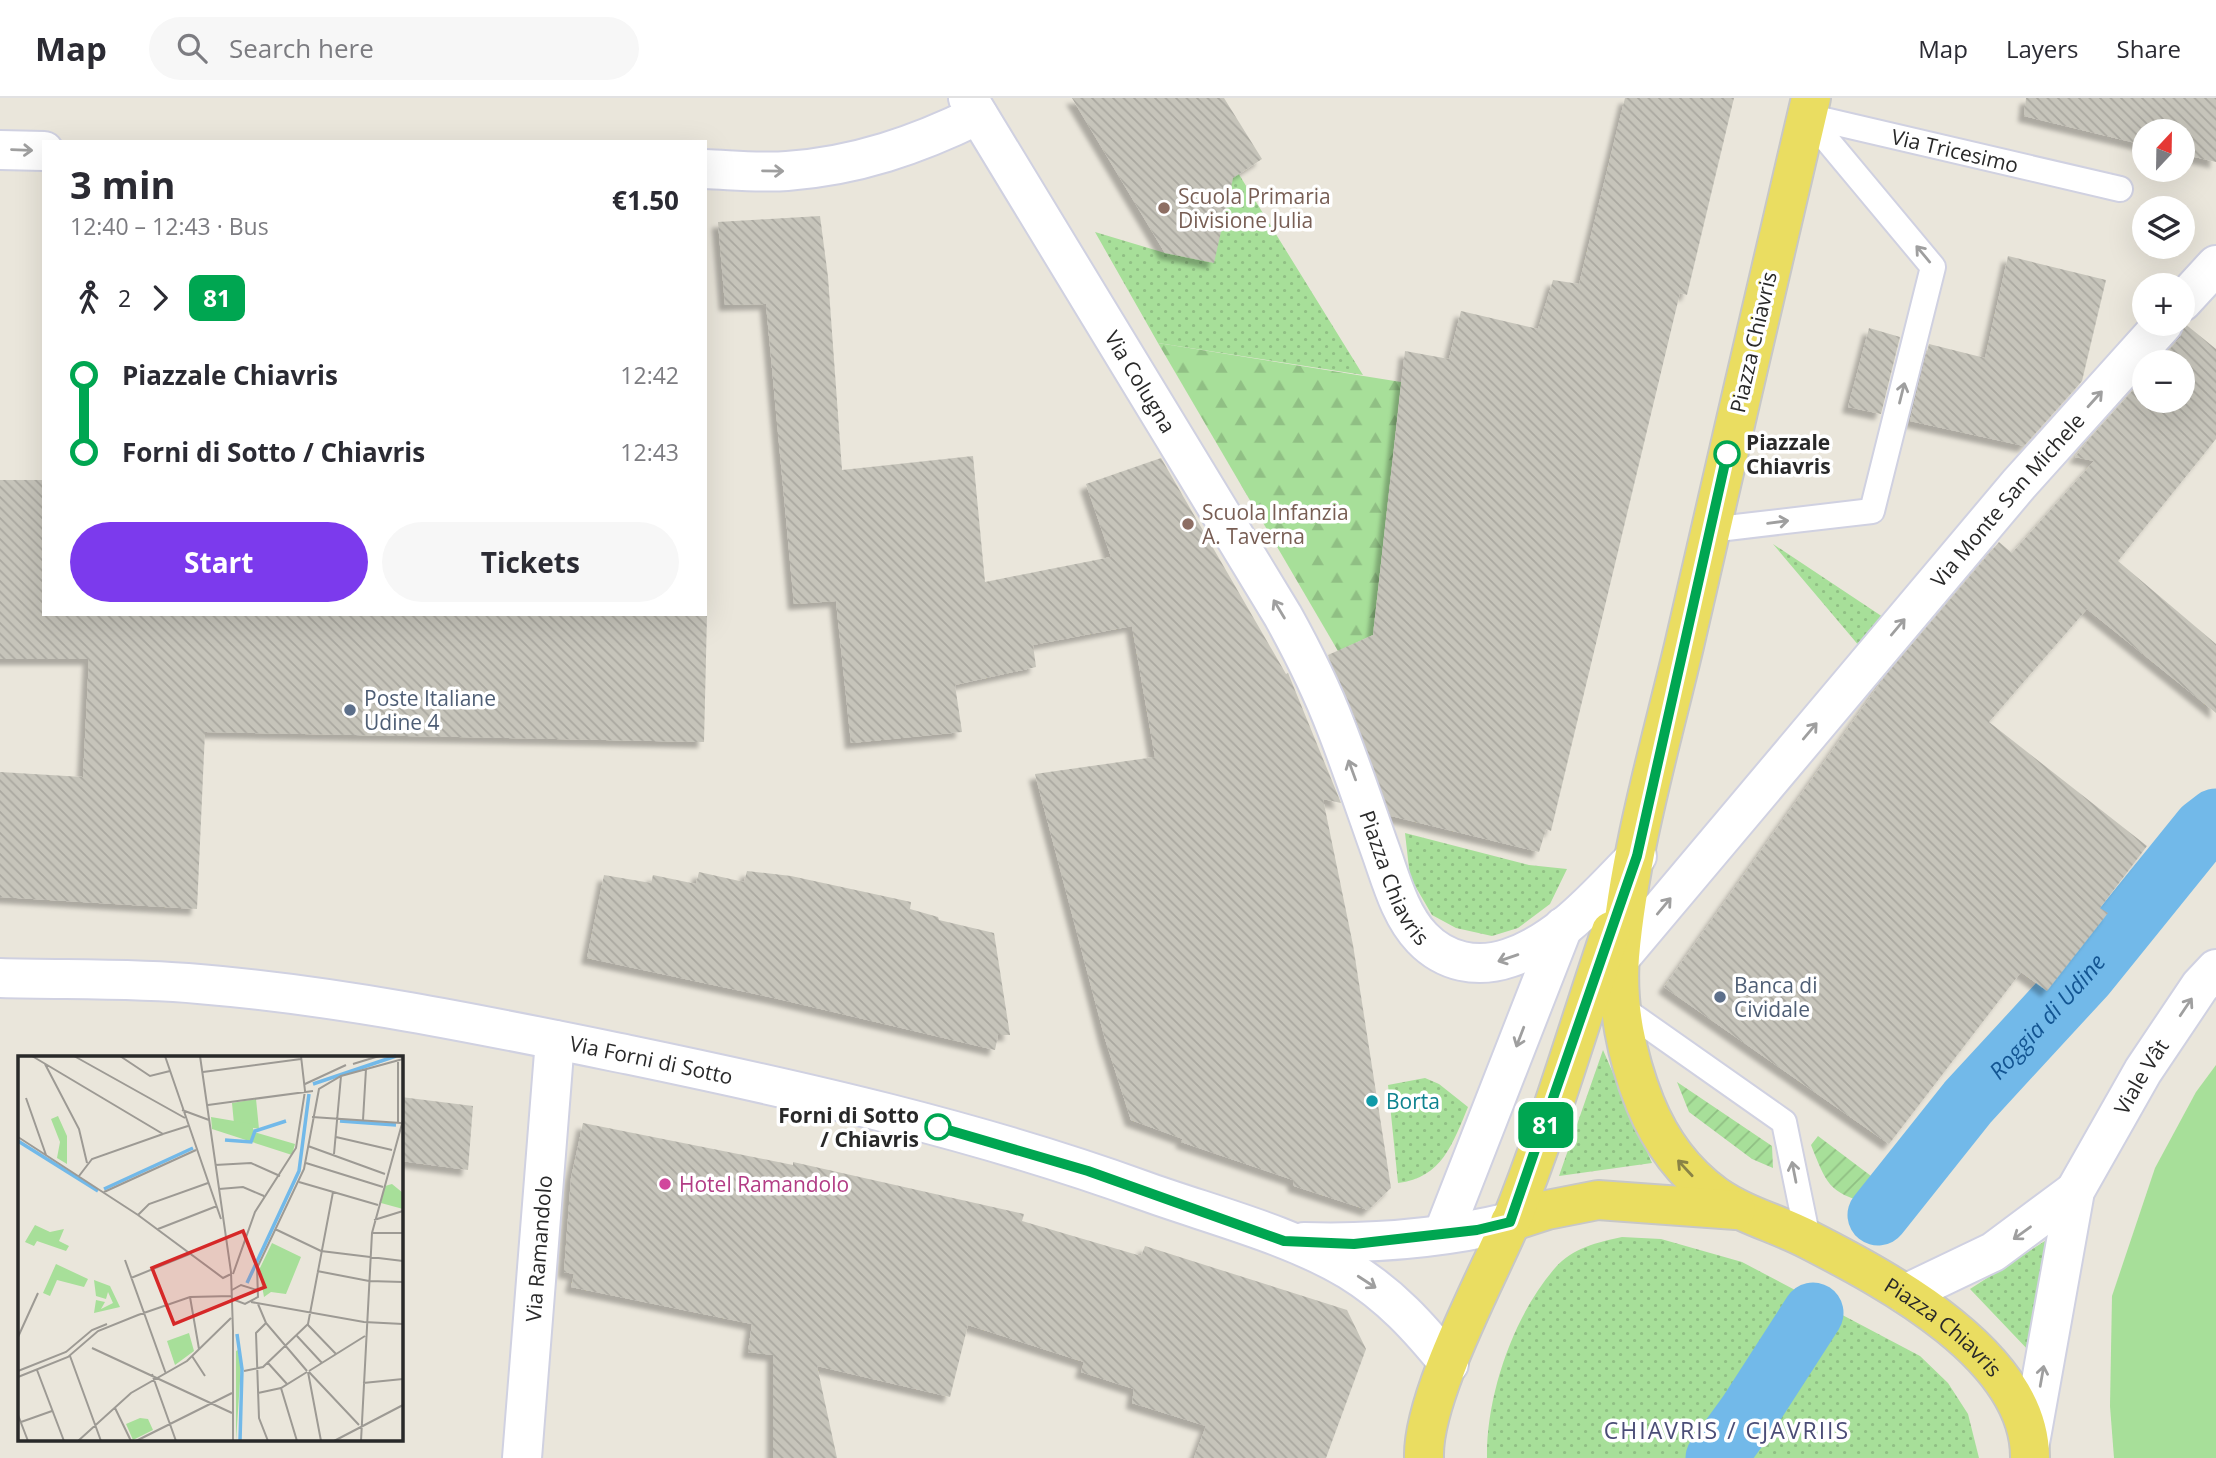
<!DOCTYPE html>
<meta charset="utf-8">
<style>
:root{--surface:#fff;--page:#f7f7f7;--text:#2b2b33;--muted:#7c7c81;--line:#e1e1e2;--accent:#7c3aed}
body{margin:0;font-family:"Open Sans",sans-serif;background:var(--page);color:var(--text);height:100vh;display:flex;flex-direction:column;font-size:26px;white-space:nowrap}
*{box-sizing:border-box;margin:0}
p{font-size:23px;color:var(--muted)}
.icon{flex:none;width:38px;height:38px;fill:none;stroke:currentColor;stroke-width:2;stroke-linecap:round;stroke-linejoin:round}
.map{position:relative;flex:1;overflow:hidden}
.details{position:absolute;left:42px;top:42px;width:665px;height:476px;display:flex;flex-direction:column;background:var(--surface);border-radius:0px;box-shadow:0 7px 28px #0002}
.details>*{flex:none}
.badge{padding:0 14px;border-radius:10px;font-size:24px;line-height:46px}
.needle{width:46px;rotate:22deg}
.buttons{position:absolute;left:2132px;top:21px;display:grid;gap:14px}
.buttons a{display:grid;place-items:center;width:63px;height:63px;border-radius:50%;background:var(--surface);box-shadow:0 7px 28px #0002;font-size:35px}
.map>.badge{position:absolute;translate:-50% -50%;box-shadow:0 0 0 4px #fff}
.legs{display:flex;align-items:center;gap:10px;height:77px;padding:0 28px;font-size:23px}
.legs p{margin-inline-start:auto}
.summary{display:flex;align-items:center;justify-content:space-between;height:119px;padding:0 28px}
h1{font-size:38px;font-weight:700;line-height:52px}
.action{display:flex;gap:14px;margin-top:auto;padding:14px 28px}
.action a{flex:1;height:80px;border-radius:42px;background:var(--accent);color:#fff;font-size:28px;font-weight:700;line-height:80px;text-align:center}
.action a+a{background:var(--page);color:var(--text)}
ul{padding:0 28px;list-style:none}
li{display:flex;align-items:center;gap:24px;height:77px;font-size:26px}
li i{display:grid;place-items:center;width:10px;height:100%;margin:0 9px;background:currentColor}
li i::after{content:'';width:18px;height:18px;margin:-9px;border:5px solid;border-radius:50%;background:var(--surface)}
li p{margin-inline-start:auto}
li:first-child i{background:linear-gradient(#0000 50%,currentColor 0)}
li:last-child i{background:linear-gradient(currentColor 50%,#0000 0)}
header{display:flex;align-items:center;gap:42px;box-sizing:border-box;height:98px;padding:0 35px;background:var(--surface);border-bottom:2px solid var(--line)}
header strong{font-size:33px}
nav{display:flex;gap:38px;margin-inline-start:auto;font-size:24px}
.search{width:490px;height:63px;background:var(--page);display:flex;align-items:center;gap:18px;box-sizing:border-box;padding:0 24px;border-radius:38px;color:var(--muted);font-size:26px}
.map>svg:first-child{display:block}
.grass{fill:url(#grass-dots)}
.forest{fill:url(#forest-firs)}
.park{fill:#a7df99}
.garden{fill:url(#garden-furrows)}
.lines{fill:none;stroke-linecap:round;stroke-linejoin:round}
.canal{stroke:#72b9e9;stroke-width:61}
.building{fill:url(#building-back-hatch);filter:url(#shadow)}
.lane-casing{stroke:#d0d1e1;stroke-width:28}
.street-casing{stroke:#d0d1e1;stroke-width:42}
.secondary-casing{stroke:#d0d1e1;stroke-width:42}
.primary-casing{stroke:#c7c7c7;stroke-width:42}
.lane{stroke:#fff;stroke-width:24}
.street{stroke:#fff;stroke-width:38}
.secondary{stroke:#fff;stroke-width:38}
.primary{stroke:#eadd61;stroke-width:38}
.oneway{stroke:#9f9f9f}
.oneway2{stroke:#8a8345}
.line-1-casing{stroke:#fff;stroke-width:16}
.line-1{stroke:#00a651;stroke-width:10}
.education-dot{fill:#8d6e63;stroke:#fff;stroke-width:2.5}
.stop-1-dot{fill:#fff;stroke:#00a651;stroke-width:3.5}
.service-dot{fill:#5c6f8a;stroke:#fff;stroke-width:2.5}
.culture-dot{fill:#0f9aa8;stroke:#fff;stroke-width:2.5}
.hotel-dot{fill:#d1479c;stroke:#fff;stroke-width:2.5}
.labels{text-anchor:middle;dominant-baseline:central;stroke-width:7;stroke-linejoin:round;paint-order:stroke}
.street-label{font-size:21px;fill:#292929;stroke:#fff}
.education-label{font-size:21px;fill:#785e54;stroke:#fff;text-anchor:start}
.stop-label{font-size:21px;font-weight:bold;fill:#292929;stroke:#fff;text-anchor:start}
.service-label{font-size:21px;fill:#4e5e75;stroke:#fff;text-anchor:start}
.culture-label{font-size:21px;fill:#0d838f;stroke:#fff;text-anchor:start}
.hotel-label{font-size:21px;fill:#b23c85;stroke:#fff;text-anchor:start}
.water-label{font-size:23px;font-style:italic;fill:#135592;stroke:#fff}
.neighbourhood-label{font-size:23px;letter-spacing:2px;fill:#4b4d77;stroke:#fff}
.inset-river{fill:none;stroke:#72b9e9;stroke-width:3.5}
.inset-road{fill:none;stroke:#9d9a94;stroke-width:2}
.view{fill:#d62828;fill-opacity:0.15;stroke:#d62828;stroke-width:3.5}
.inset-edge{fill:none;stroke:#292929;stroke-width:3.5}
</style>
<header>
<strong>Map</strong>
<div class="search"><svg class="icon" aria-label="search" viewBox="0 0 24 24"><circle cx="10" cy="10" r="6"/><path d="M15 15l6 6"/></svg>Search here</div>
<nav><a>Map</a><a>Layers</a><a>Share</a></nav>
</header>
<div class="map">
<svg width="2216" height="1360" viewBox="0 0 2216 1360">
<defs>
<pattern id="grass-dots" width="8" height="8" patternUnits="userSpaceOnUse" patternTransform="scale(1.75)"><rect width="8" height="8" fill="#a7df99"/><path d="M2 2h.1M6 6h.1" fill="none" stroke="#90bf84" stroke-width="1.8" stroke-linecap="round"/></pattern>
<pattern id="forest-firs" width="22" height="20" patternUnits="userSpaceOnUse" patternTransform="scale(1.75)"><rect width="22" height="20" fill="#a7df99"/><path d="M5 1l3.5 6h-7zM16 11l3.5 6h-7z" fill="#90bf84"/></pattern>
<pattern id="garden-furrows" width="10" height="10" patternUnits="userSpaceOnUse" patternTransform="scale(1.75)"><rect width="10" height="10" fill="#a7df99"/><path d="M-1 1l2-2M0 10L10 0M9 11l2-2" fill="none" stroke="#90bf84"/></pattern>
<pattern id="building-back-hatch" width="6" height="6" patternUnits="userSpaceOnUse" patternTransform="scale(1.75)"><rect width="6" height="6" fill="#c6c4ba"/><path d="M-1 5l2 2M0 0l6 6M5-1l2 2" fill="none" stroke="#aaa8a0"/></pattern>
<filter id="shadow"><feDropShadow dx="-6" dy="6" stdDeviation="2" flood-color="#0004"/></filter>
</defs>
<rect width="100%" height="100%" fill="#eae6db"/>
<path class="grass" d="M1235 70 1363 277 1158 245 1095 134 1165 155Z
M1773 446 1886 521 1860 549Z
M1405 735 1529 767 1567 771 1550 806 1518 830 1492 838 1456 830 1432 817 1410 779Z
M1603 952 1652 1065 1559 1078Z
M1425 980 1439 986 1468 1009C1453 1045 1442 1080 1398 1085L1388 987Z
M1622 1139 1661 1141 1742 1164 1920 1258 1948 1285 1968 1316 1979 1360H1487C1486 1298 1513 1218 1555 1170 1572 1150 1598 1144 1622 1139Z
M2048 1141 2031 1255 1970 1191Z"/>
<path class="forest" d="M1158 245 1401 284 1373 537 1338 553Z"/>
<path class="park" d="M2216 967V1360H2114L2110 1308 2112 1198 2155 1070 2196 994Z"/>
<path class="garden" d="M1677 984 1772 1048 1773 1070 1752 1061 1689 1014Z
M1818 1038 1883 1087 1868 1105C1828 1095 1826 1084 1811 1047Z"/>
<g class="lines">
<g class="canal">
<path id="s1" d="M1878 1117 1968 1004 2085 877 2203 731 2216 721"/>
<path d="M1716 1360 1748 1316 1813 1215"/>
</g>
</g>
<path class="building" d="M1072 0H1224L1262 61 1233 80 1214 165 1165 155Z
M1625 0H1734L1687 197 1680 195 1551 733 1546 731 1539 754 1391 718 1356 621 1328 557 1373 537 1405 253 1449 261 1461 213 1538 231 1553 182 1579 186Z
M2026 0H2216V64L2182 56V33H2144V47L2024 18Z
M820 118 828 179 842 372 973 358 985 484 1111 459 1086 386 1161 360 1286 576 1288 575 1341 705 1323 701 1353 847 1391 1090 1368 1112 1294 1088 1293 1082 1181 1044 1183 1041 1131 1022 1105 941 1035 676 1155 659 1132 528 1033 547 1036 569 955 587 962 634 851 645 836 503 794 506 766 206 725 207 718 124Z
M2008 158 2106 182 2082 283 2024 348 1910 323 1929 246 1985 260Z
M2184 225 2216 251V341L2118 463 2216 546V615L2087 511 1989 624 2147 748 2100 810 2108 815 2047 893 2021 874 1889 1046 1664 889 1886 577 1999 444 2012 455 2094 363 2075 359 2090 340 2144 280V303H2182V264H2158L2180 240Z
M1869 230 1900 239 1881 316 1848 309Z
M0 382H44V516L707 517 704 644 205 634 197 811 0 799V674L83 679 89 561H0Z
M747 773 791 778 911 804 910 811 938 819 939 822 994 835 1010 937H998L995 952 774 900 587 860 604 777 651 785 653 777 696 786 699 774 744 784Z
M401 999 473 1008 468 1072 401 1063Z
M583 1025 793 1067V1064L1024 1116 1022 1123 1141 1158 1145 1148 1347 1212 1366 1251 1326 1360H1194L1206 1328 1132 1305 1134 1291 1081 1274 1084 1264 968 1227 950 1299 817 1268 837 1360H773V1257L748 1254 752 1226 571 1189 574 1176 564 1174 571 1080Z"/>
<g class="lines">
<defs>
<g id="lane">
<path id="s2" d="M1807 18 2120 91"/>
<path d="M1710 432 1872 413 1933 169 1807 18"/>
<path d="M1622 910 1784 1024 1808 1141"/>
</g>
<g id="street">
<path d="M0 52 44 53"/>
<path d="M705 71C732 72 760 75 787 73 856 68 917 47 978 17"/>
<path d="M2182 204 2216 167"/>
<path id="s3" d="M1620 860 2019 386 2163 226"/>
<path id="s4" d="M522 1360 555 942"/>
</g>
<g id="secondary">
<path id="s5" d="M968 0 1283 518C1303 554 1321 590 1336 629 1352 670 1366 712 1381 754 1391 782 1400 817 1422 840 1445 864 1477 871 1509 860 1561 843 1599 796 1637 758"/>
<path id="s6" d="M0 880C66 882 133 880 199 886 344 898 488 928 630 957 803 993 976 1032 1142 1092 1208 1116 1289 1136 1349 1172 1390 1197 1419 1229 1449 1266"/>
<path d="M1443 1136 1563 829"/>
<path d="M1304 1144C1372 1146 1444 1140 1510 1124"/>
<path d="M1905 1196 1993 1154 2075 1093"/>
<path id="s7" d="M2030 1345 2075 1093 2143 973 2200 888 2216 871"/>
</g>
<g id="primary">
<path id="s8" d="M1811 0C1768 183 1726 365 1684 548 1660 649 1629 754 1620 858 1616 907 1627 960 1645 1005 1660 1042 1684 1075 1716 1098 1745 1118 1779 1126 1809 1142 1887 1182 2031 1258 2030 1360"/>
<path d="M1510 1124 1547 1112 1598 1102 1736 1112"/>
<path d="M1424 1360C1422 1300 1485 1184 1510 1126 1549 1030 1578 930 1611 833"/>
</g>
</defs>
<use href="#lane" class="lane-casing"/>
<use href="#street" class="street-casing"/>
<use href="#secondary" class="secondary-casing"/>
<use href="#primary" class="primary-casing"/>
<use href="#lane" class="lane"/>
<use href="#street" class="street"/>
<use href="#secondary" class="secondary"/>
<use href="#primary" class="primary"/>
</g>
<defs><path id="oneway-shaft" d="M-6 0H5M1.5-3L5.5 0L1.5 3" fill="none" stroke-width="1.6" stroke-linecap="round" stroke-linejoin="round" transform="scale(1.75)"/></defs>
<g class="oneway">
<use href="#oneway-shaft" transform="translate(22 52) rotate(2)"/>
<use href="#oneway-shaft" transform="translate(773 73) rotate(1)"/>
<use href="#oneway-shaft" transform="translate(1923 156) rotate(-130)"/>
<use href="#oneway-shaft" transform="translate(1902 295) rotate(-76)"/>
<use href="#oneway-shaft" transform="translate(2095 301) rotate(-48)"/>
<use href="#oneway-shaft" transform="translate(1778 424) rotate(-7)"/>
<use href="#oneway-shaft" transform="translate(1279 511) rotate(-121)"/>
<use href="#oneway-shaft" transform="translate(1898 529) rotate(-50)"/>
<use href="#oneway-shaft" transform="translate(1810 633) rotate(-50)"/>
<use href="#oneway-shaft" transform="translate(1352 672) rotate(-110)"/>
<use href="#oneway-shaft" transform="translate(1664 808) rotate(-50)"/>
<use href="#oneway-shaft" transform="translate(1508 860) rotate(161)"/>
<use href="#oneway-shaft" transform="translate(2186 909) rotate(-56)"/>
<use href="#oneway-shaft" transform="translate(1520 939) rotate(111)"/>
<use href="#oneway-shaft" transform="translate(1794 1074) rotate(-101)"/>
<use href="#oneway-shaft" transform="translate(2022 1135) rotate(144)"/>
<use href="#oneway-shaft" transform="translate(1367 1184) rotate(33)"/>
<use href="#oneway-shaft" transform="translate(2042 1278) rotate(-80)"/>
</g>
<use class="oneway2" href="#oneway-shaft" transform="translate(1685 1070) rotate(-133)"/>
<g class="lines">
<defs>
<path id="line-1" d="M938 1029 1088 1073 1284 1143 1354 1146 1477 1132 1510 1124 1637 758 1727 356"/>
</defs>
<use href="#line-1" class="line-1-casing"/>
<use href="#line-1" class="line-1"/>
</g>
<g class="education-dot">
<circle cx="1164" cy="110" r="7"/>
<circle cx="1188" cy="426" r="7"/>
</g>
<g class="stop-1-dot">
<circle cx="1727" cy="356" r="12"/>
<circle cx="938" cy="1029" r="12"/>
</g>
<g class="service-dot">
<circle cx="350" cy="612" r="7"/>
<circle cx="1720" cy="899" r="7"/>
</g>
<circle class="culture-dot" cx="1372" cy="1003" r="7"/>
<circle class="hotel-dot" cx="665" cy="1086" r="7"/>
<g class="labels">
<g class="street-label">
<text stroke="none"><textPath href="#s2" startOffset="152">Via Tricesimo</textPath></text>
<text transform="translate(1753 244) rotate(-77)">Piazza Chiavris</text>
<text stroke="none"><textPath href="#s5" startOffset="332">Via Colugna</textPath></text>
<text stroke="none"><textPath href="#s3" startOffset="600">Via Monte San Michele</textPath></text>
<text stroke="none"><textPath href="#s5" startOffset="891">Piazza Chiavris</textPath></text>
<text stroke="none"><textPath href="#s6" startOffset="658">Via Forni di Sotto</textPath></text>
<text stroke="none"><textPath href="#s7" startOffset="388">Viale Vât</textPath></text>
<text stroke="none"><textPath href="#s4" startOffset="210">Via Ramandolo</textPath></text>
<text stroke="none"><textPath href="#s8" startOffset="1412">Piazza Chiavris</textPath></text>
</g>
<g class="education-label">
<text x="1178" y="98">Scuola Primaria<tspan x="1178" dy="24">Divisione Julia</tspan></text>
<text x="1202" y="414">Scuola Infanzia<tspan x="1202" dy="24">A. Taverna</tspan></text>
</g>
<g class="stop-label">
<text x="1746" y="344">Piazzale<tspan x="1746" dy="24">Chiavris</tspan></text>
<text x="919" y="1017" text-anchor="end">Forni di Sotto<tspan x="919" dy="24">/ Chiavris</tspan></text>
</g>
<g class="service-label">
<text x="364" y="600">Poste Italiane<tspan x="364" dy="24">Udine 4</tspan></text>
<text x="1734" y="887">Banca di<tspan x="1734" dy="24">Cividale</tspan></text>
</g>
<g class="culture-label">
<text x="1386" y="1003">Borta</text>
</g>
<g class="hotel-label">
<text x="679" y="1086">Hotel Ramandolo</text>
</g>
<g class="water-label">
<text stroke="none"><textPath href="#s1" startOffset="261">Roggia di Udine</textPath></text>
</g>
<g class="neighbourhood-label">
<text x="1727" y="1332">CHIAVRIS / CJAVRIIS</text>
</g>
</g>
<g transform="translate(18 958)">
<rect width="385" height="385" fill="#eae6db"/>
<path d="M238 43 241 73 216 68 214 47ZM374 128 385 137V153L363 147 367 130ZM17 169 32 176 46 173 41 185 51 190 48 195 19 185 16 190 7 186ZM76 224 92 230 102 251 76 257 78 244 87 246 83 253 95 247 90 236 88 243 78 240ZM220 294 223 310 218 385V295Z" fill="#a7df99"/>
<path d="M40 60 49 80V108L39 102 42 86 33 63ZM193 61 234 68 236 76 277 88 274 99 194 73ZM38 208 70 223 66 231 39 224 32 240 25 237ZM122 362 130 363 135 374 115 384 108 368Z" fill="#a7df99"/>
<path d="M254 187 283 201 268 238 253 236 246 241 241 214ZM171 277 176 295 157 309 149 285Z" fill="#a7df99"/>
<path class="inset-river" d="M295 28 378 0M322 65 378 69M207 84 233 86 237 75 268 65M0 85 80 135M86 133 175 92M229 227 281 115 291 38M219 278 224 313 222 385"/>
<path class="inset-road" d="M14 0 145 78 170 70M56 0 167 62M102 0 132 20 152 15M147 0 203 163M182 0 213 216 215 275M27 8 61 73 69 107M335 8 361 0M185 16 283 3M287 28 328 9M8 42 28 99M190 49 295 35M164 54 191 64M294 61 383 67M345 64 348 13M380 67V4M0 81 120 159 205 222 213 218M318 81 374 94M290 90 367 118M316 98 323 20M288 107 365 131M197 109 233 107 262 120M61 120 74 103 145 78M281 126 360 149M201 133 225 131 246 140M86 136 178 94M120 159 131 148 190 127M356 164 385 155M140 173 199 150M257 173 303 195 385 205M354 177H385M107 204 148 318M299 215 351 225 385 226M215 218 237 156 278 92 287 35 283 0M113 222 174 197M214 234 223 229 239 234M172 241 181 293M214 243 227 248 240 241 239 212 286 113 301 33 323 20 385 3M233 246 346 266 385 268M240 248 248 267 289 315M248 267 238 277 241 362 250 385M290 269 318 298M279 280 304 307M0 281 20 237M74 292 214 357M52 300 83 385M174 300 187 320M250 307 269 328M19 314 46 385M0 315 48 296 74 274 89 268M226 315 245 311 290 268 315 136M291 315 347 280M290 316 303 385M291 316 341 369M134 318 158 385M0 321 50 301 80 275 120 259 172 241 214 240M345 327 385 323M263 332 279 385M240 337 263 332 289 316M97 352 113 385M0 359 10 385M3 366 34 355M60 385 113 337 169 305 213 262M118 385 214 337M215 385V274M316 385 385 349M343 385 354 177 385 64"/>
<path class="view" d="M225 175 247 231 156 268 134 212Z"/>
<rect width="385" height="385" class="inset-edge"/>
</g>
</svg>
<div class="buttons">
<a><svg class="needle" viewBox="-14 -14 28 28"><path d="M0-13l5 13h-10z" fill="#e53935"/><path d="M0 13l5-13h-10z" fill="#7c7c81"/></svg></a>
<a><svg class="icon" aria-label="layers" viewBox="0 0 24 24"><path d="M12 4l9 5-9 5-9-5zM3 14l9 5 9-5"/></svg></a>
<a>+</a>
<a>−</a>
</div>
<b class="badge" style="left:1546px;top:1027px;background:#00a651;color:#fff">81</b>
<section class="details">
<div class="summary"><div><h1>3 min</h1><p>12:40 – 12:43 · Bus</p></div><b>€1.50</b></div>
<div class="legs"><svg class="icon" aria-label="walk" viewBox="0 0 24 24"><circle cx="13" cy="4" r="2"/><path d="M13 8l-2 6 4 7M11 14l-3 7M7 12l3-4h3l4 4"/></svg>2<svg class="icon" aria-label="forward" viewBox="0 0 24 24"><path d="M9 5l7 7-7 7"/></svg><b class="badge" style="background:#00a651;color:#fff">81</b></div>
<ul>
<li><i style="color:#00a651"></i><b>Piazzale Chiavris</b><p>12:42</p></li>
<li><i style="color:#00a651"></i><b>Forni di Sotto / Chiavris</b><p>12:43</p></li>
</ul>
<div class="action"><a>Start</a><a>Tickets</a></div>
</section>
</div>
